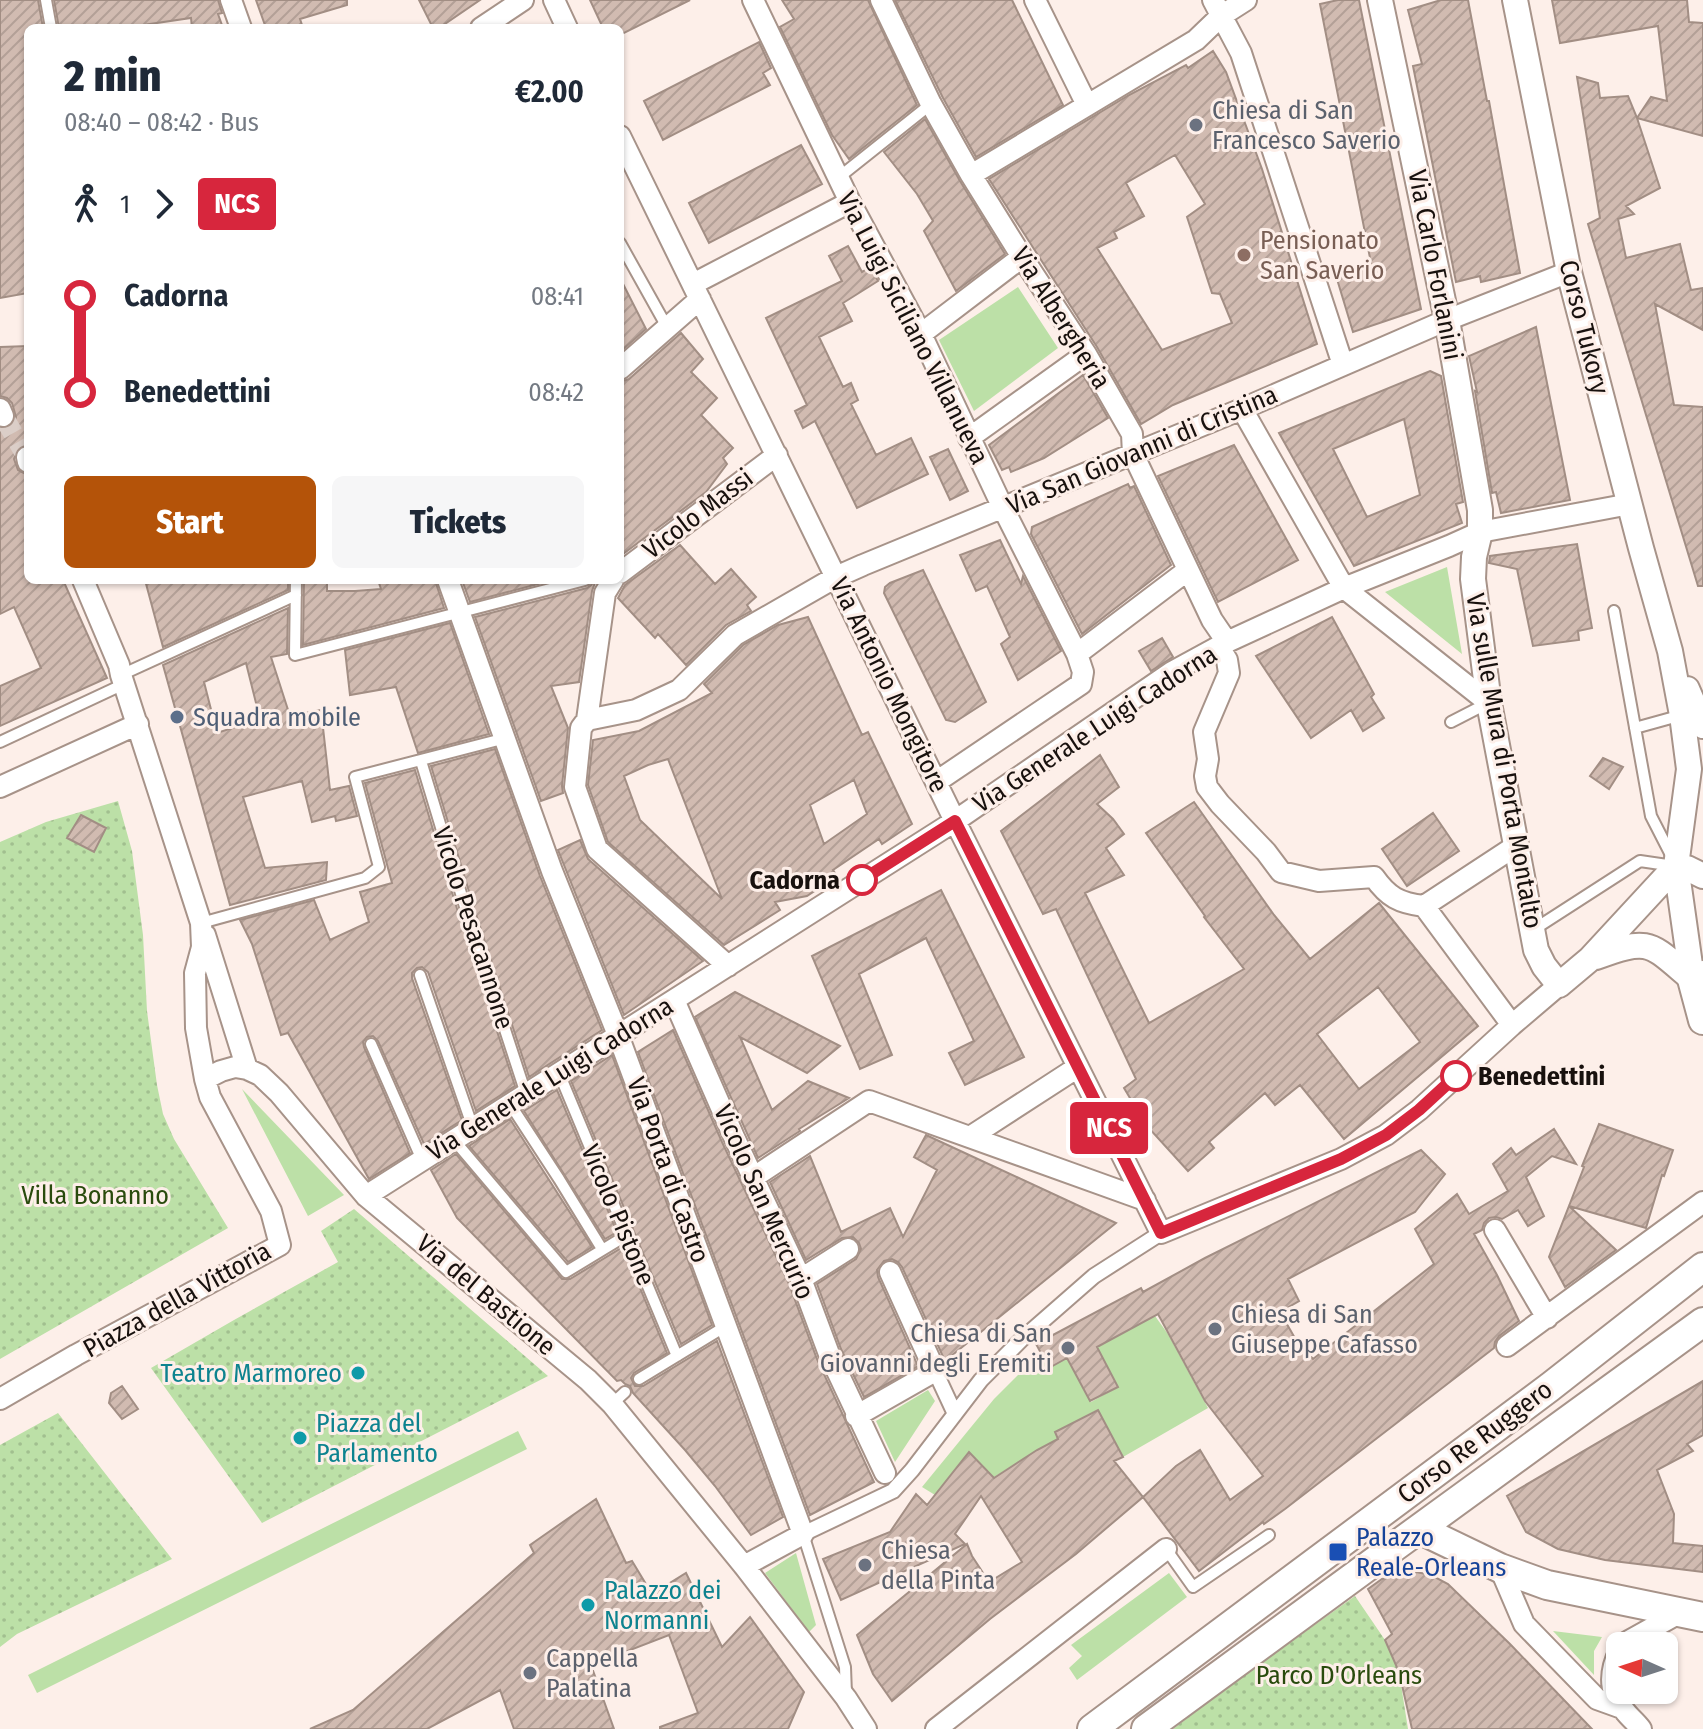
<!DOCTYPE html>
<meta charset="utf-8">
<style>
:root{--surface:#fff;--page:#f6f6f7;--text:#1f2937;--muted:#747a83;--accent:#b45309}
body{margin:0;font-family:"Fira Sans Condensed",sans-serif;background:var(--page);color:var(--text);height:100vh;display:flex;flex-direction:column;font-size:30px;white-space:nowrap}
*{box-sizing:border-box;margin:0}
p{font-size:26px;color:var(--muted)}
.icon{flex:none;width:44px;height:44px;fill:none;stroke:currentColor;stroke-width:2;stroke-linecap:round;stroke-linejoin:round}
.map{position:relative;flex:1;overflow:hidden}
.panel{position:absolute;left:24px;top:24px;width:600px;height:560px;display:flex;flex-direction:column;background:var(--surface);border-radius:12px;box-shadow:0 2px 6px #0004}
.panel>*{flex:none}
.badge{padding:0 16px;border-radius:6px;font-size:28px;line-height:52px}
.needle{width:52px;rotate:273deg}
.fabs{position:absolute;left:1606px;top:1632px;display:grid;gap:16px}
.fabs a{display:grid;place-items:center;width:72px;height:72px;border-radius:12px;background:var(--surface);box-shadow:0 2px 6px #0004;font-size:40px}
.map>.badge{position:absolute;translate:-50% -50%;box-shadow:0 0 0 4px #fff}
.legs{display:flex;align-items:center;gap:12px;height:88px;padding:0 40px;font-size:26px}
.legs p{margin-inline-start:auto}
.overview{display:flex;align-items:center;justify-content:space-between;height:136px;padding:0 40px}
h1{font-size:44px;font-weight:800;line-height:60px}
.primary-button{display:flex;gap:16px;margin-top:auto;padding:16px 40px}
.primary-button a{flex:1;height:92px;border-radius:12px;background:var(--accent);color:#fff;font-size:32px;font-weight:800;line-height:92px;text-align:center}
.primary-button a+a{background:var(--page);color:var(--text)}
ul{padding:0 40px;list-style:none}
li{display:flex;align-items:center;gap:28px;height:96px;font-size:30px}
li i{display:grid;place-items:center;width:12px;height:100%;margin:0 10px;background:currentColor}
li i::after{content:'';width:20px;height:20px;margin:-10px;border:6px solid;border-radius:50%;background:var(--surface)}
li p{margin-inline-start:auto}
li:first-child i{background:linear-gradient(#0000 50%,currentColor 0)}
li:last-child i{background:linear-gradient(currentColor 50%,#0000 0)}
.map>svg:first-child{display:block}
.green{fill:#bce0a7}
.park{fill:url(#park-dots)}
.building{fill:url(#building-hatch);stroke:#a28e84;stroke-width:2;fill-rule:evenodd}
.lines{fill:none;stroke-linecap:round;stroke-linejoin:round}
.minor-tunnel{stroke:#dbcec8;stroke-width:20;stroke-dasharray:20 10;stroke-linecap:butt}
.service-casing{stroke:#a79389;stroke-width:14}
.pedestrian-casing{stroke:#a79389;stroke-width:18}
.minor-casing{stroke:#a79389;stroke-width:24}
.tertiary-casing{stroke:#a79389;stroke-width:28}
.secondary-casing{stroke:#a79389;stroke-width:32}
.service{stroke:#fff;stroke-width:10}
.pedestrian{stroke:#fff;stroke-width:14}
.minor{stroke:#fff;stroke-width:20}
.tertiary{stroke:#fff;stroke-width:24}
.secondary{stroke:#fff;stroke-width:28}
.line-1-casing{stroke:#fff;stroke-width:18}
.line-1{stroke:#d7263d;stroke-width:12}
.worship-dot{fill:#6b7280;stroke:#fdefe9;stroke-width:3}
.education-dot{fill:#8d6e63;stroke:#fdefe9;stroke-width:3}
.service-dot{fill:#5c6f8a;stroke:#fdefe9;stroke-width:3}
.stop-1-dot{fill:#fff;stroke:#d7263d;stroke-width:4}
.culture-dot{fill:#0f9aa8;stroke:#fdefe9;stroke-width:3}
.transit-dot{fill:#1a4fb4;stroke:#fdefe9;stroke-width:3}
.labels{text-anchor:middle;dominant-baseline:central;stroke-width:6;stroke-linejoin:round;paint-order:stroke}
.worship-label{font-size:26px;fill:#5b616d;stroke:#fdefe9;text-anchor:start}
.education-label{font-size:26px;fill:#785e54;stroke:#fdefe9;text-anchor:start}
.street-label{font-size:26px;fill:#18110e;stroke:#fdefe9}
.service-label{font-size:26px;fill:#4e5e75;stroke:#fdefe9;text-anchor:start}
.stop-label{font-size:26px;font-weight:bold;fill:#18110e;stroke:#fdefe9;text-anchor:end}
.park-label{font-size:26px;fill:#294b0d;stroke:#fdefe9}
.culture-label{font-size:26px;fill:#0d838f;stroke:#fdefe9;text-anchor:start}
.transit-label{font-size:26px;fill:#164399;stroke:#fdefe9;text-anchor:start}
</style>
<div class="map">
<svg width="1703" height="1729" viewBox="0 0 1703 1729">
<defs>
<pattern id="park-dots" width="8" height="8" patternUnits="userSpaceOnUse" patternTransform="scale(2)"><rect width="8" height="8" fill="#bce0a7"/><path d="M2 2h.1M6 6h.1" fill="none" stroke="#a1bf8f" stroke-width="1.8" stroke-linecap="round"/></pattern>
<pattern id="building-hatch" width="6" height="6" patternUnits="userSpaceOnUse" patternTransform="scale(2)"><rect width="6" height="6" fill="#d1bbb1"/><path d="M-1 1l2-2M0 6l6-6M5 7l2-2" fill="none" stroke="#b3a097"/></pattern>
</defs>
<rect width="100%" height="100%" fill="#fdefe9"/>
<path class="green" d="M1018 287 1058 348 974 411 939 340Z
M1447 567 1462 654 1385 592Z
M242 1089 344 1195 308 1216Z
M1155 1316 1168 1334 1208 1408 1123 1457 1097 1410 1055 1432 1058 1439 1037 1450 980 1486H968L984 1468 969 1453 935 1495 922 1487 994 1399 1041 1352 1049 1368 1067 1358 1091 1402 1118 1387 1094 1341 1110 1339Z
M928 1390 935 1401 895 1462 876 1421Z
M518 1431 527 1449 37 1693 28 1675Z
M796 1553 816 1625 809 1632 765 1573Z
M1169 1573 1187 1597 1077 1680 1069 1668 1082 1656 1071 1645Z
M1553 1631 1602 1637 1594 1651V1675Z"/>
<path class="park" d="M118 801 132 851 143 935 147 1011 157 1085 163 1114 174 1139 228 1228 0 1359V842L46 822Z
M354 1209 548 1376 262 1523 151 1368 234 1320 338 1262 321 1231Z
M58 1413 172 1559 17 1634 0 1647V1445Z
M1355 1596 1385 1640 1399 1672 1408 1729H1173L1229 1686Z"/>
<path class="building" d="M0 0H38L43 28H28V293L0 298Z
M54 0H218L222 13 218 14 223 28H192L191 18 123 28H59Z
M256 0H347V5L300 19 303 28H266Z
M419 0H480L439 28H433Z
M590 0H690L620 35V28H603Z
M782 0H868L917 105 849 159 832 135 780 27 794 19Z
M895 0H1012L1063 105 976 157 943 98Z
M1338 0H1359L1421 309 1353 332 1337 279 1371 263 1320 4Z
M1441 0H1468L1487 101H1489L1520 273 1481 282 1480 276 1456 282 1413 66 1422 64 1408 10Z
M1552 0H1687L1689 22 1703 23V136L1637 118 1660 188 1626 206 1634 214 1618 219 1626 258 1680 244 1691 290 1703 288V330L1655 304 1674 405 1703 407V586H1698L1588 224 1600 218 1577 77 1598 83 1600 98 1628 96 1637 118 1651 97 1667 101 1658 26 1560 43Z
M759 42 771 68 763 73 770 85 663 140 644 101Z
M1213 51 1226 72 1262 169 1317 344 1173 405 1141 424 1097 347 989 179 1129 95 1186 65 1188 68ZM1175 155 1205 204 1187 217 1212 293 1220 294 1232 323 1162 350 1097 248 1117 238 1114 232 1144 216 1126 183Z
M925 119 960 181 1005 254 956 291 924 231 933 221 917 194 884 152Z
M801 145 822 184 709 243 689 203Z
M848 246 862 272 870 267 878 281 843 303 852 321 819 337 843 387 851 383 858 400 851 404 876 455 911 438 928 474 857 508 815 421 803 428 795 411 807 405 766 318 842 281 829 256Z
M620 278 646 329 620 352Z
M1536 327 1570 500 1501 513 1496 492 1492 493 1475 391 1477 392 1469 356Z
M681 333 703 359 691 372 717 398 701 415 733 448 723 458 727 464 706 492 623 554 620 539V382L629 379Z
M28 346V444L18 448 14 459 18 470 28 475V580H63L107 678 0 726V686L41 668 14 607 0 614V428H9L14 423 16 417 12 403 7 398 0 396V347Z
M1430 371 1441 376 1463 502 1456 504 1462 523 1354 566 1279 433ZM1404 419 1420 495 1367 517 1333 449Z
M1083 375 1108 418 1044 458 1011 472 1009 467 1002 470 989 445Z
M1234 445 1298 560 1218 602 1158 476Z
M948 449 968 491 950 500 930 457Z
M1128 484 1130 488 1134 486 1171 565 1082 634 1031 534 1032 527Z
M1000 540 1021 584 1023 576 1061 651 1018 680 1001 644 1010 637 987 586 976 591 960 555Z
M1577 544 1592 628 1578 631 1579 640 1533 646 1517 569 1489 563 1490 556Z
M680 545 715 584 731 569 756 597 747 605 751 611 726 625 686 665 658 634 655 638 618 598 625 585Z
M923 570 986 702 955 722 946 720 884 593 885 587 890 583Z
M145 580H288V590L163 647Z
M304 580H327V591H355L381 589 378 580H435L444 608 303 645Z
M462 580H553L470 602Z
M593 580H596L592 591 579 682 551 686 568 728 562 786 563 793 541 801 475 617 587 588 591 585Z
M288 608 287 654 271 657 290 716 321 710 330 790 349 786 357 816 336 821 335 816 312 822 302 781 243 797 265 868 327 862 326 880 230 905 163 665ZM246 663 260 719 217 733 204 682Z
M808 617 862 735 868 732 912 824 882 844 879 839 833 870 837 876 807 896 775 902 780 910 724 945 608 842 588 785 593 740 639 731 712 693 704 684 743 645 778 625ZM668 759 722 899 640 820 624 776 648 765ZM854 780 867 814 824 844 810 805Z
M1332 617 1374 694 1371 697 1384 718 1363 731 1351 710 1311 738 1256 656Z
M450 623 489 734 418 753 396 687 350 695 345 650Z
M1162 638 1173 657 1151 671 1139 651Z
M495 749 540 876 602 1030 529 1077 474 908 431 766Z
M1100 755 1119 787 1097 804 1113 819 1124 834 1106 848 1124 875 1085 893 1149 1023 1244 969 1204 917 1205 916 1146 833 1194 802 1274 915 1310 959 1379 903 1478 1026 1344 1139 1300 1085 1275 1105 1265 1093 1209 1142 1214 1148 1188 1171 1146 1125 1124 1088 1136 1079 1056 909 1043 914 1001 831ZM1378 987 1420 1042 1359 1089 1317 1034Z
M1603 758 1623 767 1609 789 1590 776Z
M415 770 458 912 515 1086 476 1111 428 972 422 967 417 968 412 973V978L462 1120 424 1144 378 1041 373 1036 367 1037 363 1042 364 1047 410 1153 369 1179 288 1033 281 1035 252 944 240 920 314 900 330 940 369 922 360 892 392 883 365 783Z
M1433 813 1459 851 1407 886 1382 849Z
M81 815 106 828 94 852 67 838Z
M580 840 588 859 703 961 624 1015 558 850Z
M941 890 1024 1057 965 1085 949 1053 974 1041 926 938 859 974 892 1055 860 1069 812 956Z
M735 992 840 1046 807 1073 740 1037 772 1110 808 1081 849 1098 799 1129 800 1131 758 1158 695 1017Z
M673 1030 722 1142 789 1284 817 1359 874 1482 810 1515 638 1052Z
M612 1055 712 1325 681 1344 571 1081Z
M557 1090 617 1232 605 1239 524 1111Z
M510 1119 592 1247 568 1262 469 1146Z
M1599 1124 1673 1150 1664 1176 1662 1175 1646 1228 1569 1206 1584 1167 1582 1166Z
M1554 1129 1576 1164 1552 1156 1526 1177 1544 1216 1528 1226 1518 1210 1502 1219 1496 1217 1489 1218 1484 1223 1482 1230 1474 1234 1497 1275 1519 1321 1499 1336 1495 1342 1494 1348 1285 1509 1264 1524 1263 1522 1199 1571 1143 1497 1176 1466 1200 1450 1230 1500 1263 1476 1205 1401 1158 1314 1097 1347 1118 1387 1090 1401 1067 1358 1049 1368 1036 1344 1141 1288 1143 1292 1205 1258 1421 1150 1445 1174 1415 1212 1288 1279 1299 1301 1280 1312 1296 1340 1313 1359 1434 1264 1415 1229 1457 1194 1469 1214 1508 1191 1493 1164 1511 1148 1516 1155Z
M926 1135 1116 1223 945 1361 902 1267 898 1262 892 1259 884 1261 877 1270 878 1277 918 1366 864 1397 841 1349 817 1284 856 1259 861 1249 859 1243 853 1237 842 1238 806 1260 770 1182 810 1156 841 1232 890 1208 903 1237 937 1170 914 1157Z
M456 1154 562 1279H570L623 1247 667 1353 634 1373 631 1378 635 1386H643L717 1341 783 1517 751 1535 715 1486 685 1450 633 1393 630 1386 625 1384 621 1380 617 1381 457 1218 431 1170Z
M1569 1206 1616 1250 1565 1287 1549 1257Z
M1703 1381V1435L1687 1444 1693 1451 1657 1470 1674 1514 1673 1543 1703 1546V1572L1605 1560 1558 1549 1526 1532 1507 1496Z
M122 1386 138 1409 122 1419 109 1403 111 1393Z
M1098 1410 1123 1457 1114 1461 1143 1497 1076 1554 990 1619 892 1701 873 1674 857 1635 967 1544 972 1556 989 1582 1022 1562 981 1496 955 1534 965 1544 841 1600 823 1559 890 1532 916 1494 927 1505 969 1452 994 1478 1037 1450 1058 1439 1055 1432Z
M596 1499 626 1563 632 1561 652 1594 686 1573 722 1647 750 1617 804 1692 788 1729H660V1727L698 1713 669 1635 591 1665 614 1729H514L500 1690 427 1729H310L353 1710 534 1553 530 1545Z
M1416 1572 1431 1575 1448 1584 1510 1644 1592 1729H1412L1399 1672 1385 1640 1392 1634 1368 1589 1382 1579Z"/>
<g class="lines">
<path class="minor-tunnel" d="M3 416 27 457"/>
<defs>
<path id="service" d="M46 0 51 28
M838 178 931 104
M620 243 667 327
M296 580 295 655 585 580
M1614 611 1651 816 1672 857
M121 675 296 595
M1451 722 1488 703
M1635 728 1682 715
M0 742 124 684
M421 761 466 910 526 1094
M201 923 365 878 379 867 355 777 506 738
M1533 930 1640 861 1674 866
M420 975 473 1128
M371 1044 422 1160
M559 1073 677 1356
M510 1104 559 1179 602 1249
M454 1140 566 1272 627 1235
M639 1379 726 1326
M612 1404 625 1392
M803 1534 845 1667 846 1694
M1166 1549 1193 1587 1269 1535"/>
<path id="pedestrian" d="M935 1371 955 1414
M803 1534 893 1491 912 1470 981 1380 1022 1339 1094 1276 1161 1233"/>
<path id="minor" d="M231 0 241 28
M554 0 567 28
M753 0 850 202 921 334 1003 508 1077 654
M881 0 931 104 971 175 1022 257 1086 354 1132 434 1133 454 1212 620 1227 642
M1035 0 1087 105
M1213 0 1241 53 1343 365
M481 28 523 0
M620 136 955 821 1161 1233 1341 1159 1386 1135 1419 1110 1512 1025 1559 985
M971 175 1196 40 1221 16 1246 0
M693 284 850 202
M921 334 1022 257
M620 369 700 299
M0 409 3 416
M1242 409 1344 588 1489 703
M969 438 1086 354
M27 457 28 462
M620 573 777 455
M448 580 552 871 618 1035 803 1534 744 1566
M613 580 605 593 587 720 581 728 575 787 597 849 728 966
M1219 647 1227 660 1229 673 1204 732 1208 759 1205 776 1207 787 1220 804 1266 852 1281 872 1319 881 1374 877C1388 897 1399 903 1424 906
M587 720 636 710 679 690 735 635 836 577 863 565 1242 409 1447 320 1569 272
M936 782 1081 684 1083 672 1077 654 1188 570
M0 787 138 724
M205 935 247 1069
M674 1000 734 1137 801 1279 829 1354 885 1473
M1512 1025 1424 906 1517 845
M205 1079 221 1071 235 1067 247 1069 260 1075 279 1093 366 1196 588 1380 612 1404 744 1566 846 1698 866 1729
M970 1137 1078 1067
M754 1177 869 1101 1145 1200
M366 1196 955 821 1172 672 1227 642 1344 588 1449 546 1480 532 1630 504
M1495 1230 1547 1318
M801 1279 848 1249
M1507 1346 1703 1202
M0 1399 76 1355 280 1245 271 1211 210 1097 205 1079 196 1028 195 973 202 947 201 923 121 675 119 665 83 580
M856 1416 935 1371 890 1272
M1500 1568 1524 1624 1597 1699 1622 1708
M1624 1646 1627 1642 1681 1612
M1620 1650C1610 1670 1608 1691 1624 1710 1629 1717 1636 1722 1641 1729
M936 1729 1166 1549"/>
<path id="tertiary" d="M1380 0 1447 320 1480 510V532L1474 557 1473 579 1489 703 1536 950 1544 966 1559 985 1590 959 1676 866
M1515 0 1569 272 1641 548 1670 651 1682 715 1689 769 1676 866 1692 979
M1687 689 1703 726
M1676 866 1687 868 1703 876
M1596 957C1651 937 1649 943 1692 979"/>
<path id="secondary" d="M1703 975 1692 979 1703 1020
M1419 1529 1500 1568 1547 1585 1703 1617
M1092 1729 1550 1387 1703 1267
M1146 1729C1331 1592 1517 1458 1703 1322"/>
</defs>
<use href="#service" class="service-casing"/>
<use href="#pedestrian" class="pedestrian-casing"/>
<use href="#minor" class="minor-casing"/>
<use href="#tertiary" class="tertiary-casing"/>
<use href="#secondary" class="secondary-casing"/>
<use href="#service" class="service"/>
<use href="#pedestrian" class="pedestrian"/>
<use href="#minor" class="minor"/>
<use href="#tertiary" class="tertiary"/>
<use href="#secondary" class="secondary"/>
</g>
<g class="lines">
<defs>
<path id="line-1" d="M862 880 955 821 1161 1233 1341 1159 1386 1135 1419 1110 1456 1076"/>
</defs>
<use href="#line-1" class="line-1-casing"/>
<use href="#line-1" class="line-1"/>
</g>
<g class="worship-dot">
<circle cx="1196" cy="125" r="8"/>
<circle cx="1215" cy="1329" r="8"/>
<circle cx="1068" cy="1348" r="8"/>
<circle cx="865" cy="1565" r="8"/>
<circle cx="530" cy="1673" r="8"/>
</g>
<circle class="education-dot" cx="1244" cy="255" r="8"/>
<circle class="service-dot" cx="177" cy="717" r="8"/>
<g class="stop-1-dot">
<circle cx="862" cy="880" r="14"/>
<circle cx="1456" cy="1076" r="14"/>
</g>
<g class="culture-dot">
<circle cx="358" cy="1373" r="8"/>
<circle cx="300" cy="1438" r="8"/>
<circle cx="588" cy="1605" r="8"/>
</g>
<rect class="transit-dot" x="1328" y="1542" width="20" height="20" rx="4"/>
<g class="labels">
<g class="worship-label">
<text x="1212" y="110">Chiesa di San<tspan x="1212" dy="30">Francesco Saverio</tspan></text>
<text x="1231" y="1314">Chiesa di San<tspan x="1231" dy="30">Giuseppe Cafasso</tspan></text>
<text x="1052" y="1333" text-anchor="end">Chiesa di San<tspan x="1052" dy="30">Giovanni degli Eremiti</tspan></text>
<text x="881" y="1550">Chiesa<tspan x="881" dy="30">della Pinta</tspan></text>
<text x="546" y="1658">Cappella<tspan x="546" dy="30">Palatina</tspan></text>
</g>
<g class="education-label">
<text x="1260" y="240">Pensionato<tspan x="1260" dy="30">San Saverio</tspan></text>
</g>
<g class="street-label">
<text transform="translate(1435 265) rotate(79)">Via Carlo Forlanini</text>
<text transform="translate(1061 318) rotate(58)">Via Albergheria</text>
<text transform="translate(1584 327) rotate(76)">Corso Tukory</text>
<text transform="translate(913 328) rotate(63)">Via Luigi Siciliano Villanueva</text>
<text transform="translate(1142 450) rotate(-23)">Via San Giovanni di Cristina</text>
<text transform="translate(698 514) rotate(-37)">Vicolo Massi</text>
<text transform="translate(889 685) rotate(64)">Via Antonio Mongitore</text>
<text transform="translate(1095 729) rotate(-33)">Via Generale Luigi Cadorna</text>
<text transform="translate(1504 761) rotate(80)">Via sulle Mura di Porta Montalto</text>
<text transform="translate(473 928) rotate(72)">Vicolo Pesacannone</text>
<text transform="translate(550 1079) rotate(-32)">Via Generale Luigi Cadorna</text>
<text transform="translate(668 1170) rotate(70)">Via Porta di Castro</text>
<text transform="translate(764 1202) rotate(66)">Vicolo San Mercurio</text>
<text transform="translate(618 1215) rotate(67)">Vicolo Pistone</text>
<text transform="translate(486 1295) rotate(40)">Via del Bastione</text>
<text transform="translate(177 1300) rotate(-29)">Piazza della Vittoria</text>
<text transform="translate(1475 1442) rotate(-37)">Corso Re Ruggero</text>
</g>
<g class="service-label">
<text x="193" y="717">Squadra mobile</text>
</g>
<g class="stop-label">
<text x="840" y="880">Cadorna</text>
<text x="1478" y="1076" text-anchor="start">Benedettini</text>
</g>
<g class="park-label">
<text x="95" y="1195">Villa Bonanno</text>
<text x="1339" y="1675">Parco D'Orleans</text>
</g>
<g class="culture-label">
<text x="342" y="1373" text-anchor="end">Teatro Marmoreo</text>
<text x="316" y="1423">Piazza del<tspan x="316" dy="30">Parlamento</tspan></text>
<text x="604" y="1590">Palazzo dei<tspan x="604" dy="30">Normanni</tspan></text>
</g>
<g class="transit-label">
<text x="1356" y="1537">Palazzo<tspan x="1356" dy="30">Reale-Orleans</tspan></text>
</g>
</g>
</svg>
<div class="fabs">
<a><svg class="needle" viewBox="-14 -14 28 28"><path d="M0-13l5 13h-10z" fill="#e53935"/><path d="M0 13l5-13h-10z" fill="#747a83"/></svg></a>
</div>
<b class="badge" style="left:1109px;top:1128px;background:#d7263d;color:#fff">NCS</b>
<section class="panel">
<div class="overview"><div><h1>2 min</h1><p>08:40 – 08:42 · Bus</p></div><b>€2.00</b></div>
<div class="legs"><svg class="icon" aria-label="walk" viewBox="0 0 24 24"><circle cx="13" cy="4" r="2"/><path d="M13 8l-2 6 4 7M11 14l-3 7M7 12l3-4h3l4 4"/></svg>1<svg class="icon" aria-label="forward" viewBox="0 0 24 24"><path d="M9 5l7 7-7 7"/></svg><b class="badge" style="background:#d7263d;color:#fff">NCS</b></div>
<ul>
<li><i style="color:#d7263d"></i><b>Cadorna</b><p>08:41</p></li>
<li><i style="color:#d7263d"></i><b>Benedettini</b><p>08:42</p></li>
</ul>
<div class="primary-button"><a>Start</a><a>Tickets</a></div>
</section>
</div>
